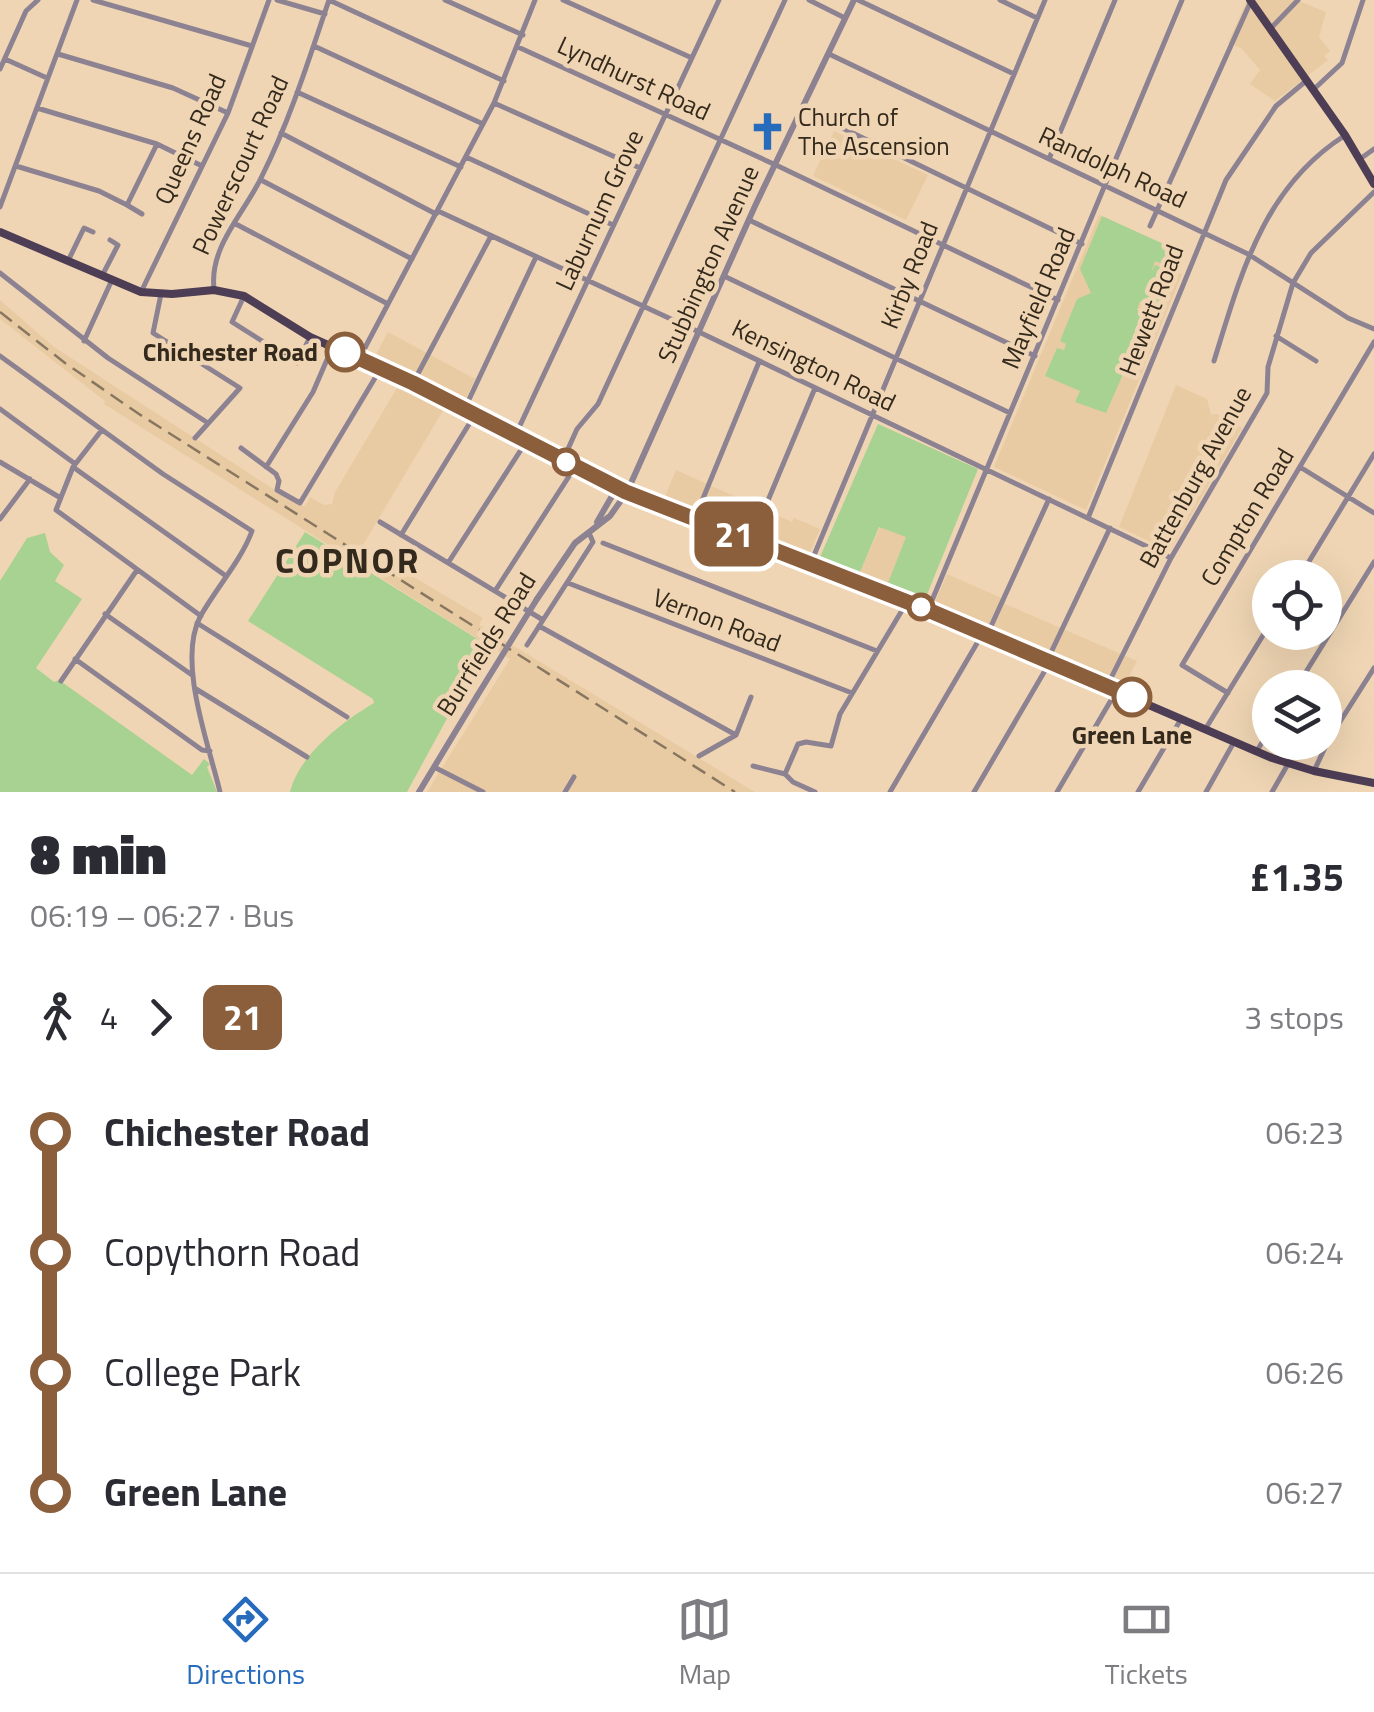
<!DOCTYPE html>
<meta charset="utf-8">
<style>
:root{--surface:#fff;--page:#f7f7f7;--text:#2b2b33;--muted:#7c7c81;--line:#e1e1e2;--accent:#276bbc}
body{margin:0;font-family:"Titillium Web",sans-serif;background:var(--page);color:var(--text);height:100vh;display:flex;flex-direction:column;font-size:38px;white-space:nowrap}
*{box-sizing:border-box;margin:0}
p{font-size:32px;color:var(--muted)}
.icon{flex:none;width:55px;height:55px;fill:none;stroke:currentColor;stroke-width:2;stroke-linecap:round;stroke-linejoin:round}
.map{position:relative;height:792px;overflow:hidden}
.details{display:flex;flex-direction:column;background:var(--surface);flex:1}
.details>*{flex:none}
.badge{padding:0 20px;border-radius:15px;font-size:35px;line-height:65px}
.buttons{position:absolute;left:1252px;top:560px;display:grid;gap:20px}
.buttons a{display:grid;place-items:center;width:90px;height:90px;border-radius:50%;background:var(--surface);box-shadow:0 10px 40px #0002;font-size:50px}
.map>.badge{position:absolute;translate:-50% -50%;box-shadow:0 0 0 5px #fff}
.legs{display:flex;align-items:center;gap:15px;height:110px;padding:0 30px;font-size:32px}
.legs p{margin-inline-start:auto}
.summary{display:flex;align-items:center;justify-content:space-between;height:170px;padding:0 30px}
h1{font-size:55px;font-weight:800;line-height:75px}
ul{padding:0 30px;list-style:none}
li{display:flex;align-items:center;gap:35px;height:120px;font-size:38px}
li i{display:grid;place-items:center;width:15px;height:100%;margin:0 12px;background:currentColor}
li i::after{content:'';width:25px;height:25px;margin:-12px;border:8px solid;border-radius:50%;background:var(--surface)}
li p{margin-inline-start:auto}
li:first-child i{background:linear-gradient(#0000 50%,currentColor 0)}
li:last-child i{background:linear-gradient(currentColor 50%,#0000 0)}
.menu{display:flex;justify-content:space-around;align-items:center;height:140px;border-top:2px solid var(--line);background:var(--surface);font-size:28px;color:var(--muted)}
.menu a{display:grid;justify-items:center;gap:5px}
.menu .active{color:var(--accent)}
.map>svg:first-child{display:block}
.built{fill:#e9cba3}
.green{fill:#a7d291}
.lines{fill:none;stroke-linecap:round;stroke-linejoin:round}
.minor{stroke:#8c8291;stroke-width:5}
.tertiary{stroke:#8c8291;stroke-width:6}
.primary{stroke:#4d3d55;stroke-width:8}
.rail{stroke:#877660;stroke-width:2.5;stroke-dasharray:15 8;stroke-linecap:butt}
.tertiary-bridge{stroke:#8c8291;stroke-width:6}
.line-1-casing{stroke:#fff;stroke-width:22}
.line-1{stroke:#8b5e3c;stroke-width:15}
.stop-1-dot{fill:#fff;stroke:#8b5e3c;stroke-width:5}
.labels{text-anchor:middle;dominant-baseline:central;stroke-width:9;stroke-linejoin:round;paint-order:stroke}
.street-label{font-size:25px;fill:#33291c;stroke:#efd5b3}
.poi-label{font-size:25px;fill:#33291c;stroke:#efd5b3;text-anchor:start}
.stop-label{font-size:25px;font-weight:bold;fill:#33291c;stroke:#efd5b3;text-anchor:end}
.district-label{font-size:35px;font-weight:bold;letter-spacing:2.5px;fill:#33291c;stroke:#efd5b3}
</style>
<div class="map">
<svg width="1374" height="792" viewBox="0 0 1374 792">
<rect width="100%" height="100%" fill="#efd5b3"/>
<path class="built" d="M1247 0H1297L1326 12 1319 37 1330 51 1324 56 1328 60 1275 101 1250 84 1260 70 1241 48 1228 43Z
M834 131 928 175 906 220 813 176Z
M1099 215 1170 247 1163 267 1182 274 1086 510 994 467Z
M0 300 54 347 298 505 305 506 310 497 324 505 332 504 335 492 400 383 445 407 363 545 392 569 395 566 483 618 479 625 755 792H427L510 659 104 404 105 401 0 319Z
M388 332 475 379 463 405 373 360Z
M1176 385 1207 399 1211 415 1217 414 1242 428 1170 551 1119 527Z
M676 470 792 522 794 518 820 529 808 557 663 501Z
M880 527 907 537 888 583 860 572Z
M947 574 1006 600 1005 604 1137 661 1125 684 934 604Z"/>
<path class="green" d="M1102 216 1170 247 1163 264 1155 261 1151 273 1155 265 1177 274 1161 317 1157 316 1160 308 1140 301 1137 310 1155 317 1145 324 1106 413 1075 402 1080 391 1045 376 1057 348 1064 350 1066 344 1060 341 1077 299 1091 293 1080 269Z
M878 424 978 469 926 597 888 583 906 537 879 527 860 572 820 557Z
M305 532 487 645 407 792H290C299 755 343 721 374 703L373 699 248 621Z
M45 533 50 552 64 565 55 581 82 599 36 668 54 682 59 680 192 775 204 759 210 764 207 767 217 792H0V581L27 538Z"/>
<g class="lines">
<path class="minor" d="M93 0 252 46
M277 0 325 14
M445 0 523 35
M563 0 692 58
M809 0 845 18
M858 0 1014 74
M1000 0 1037 18
M1270 29 1298 0
M314 46 483 124
M518 47 778 166 1058 300
M58 54 173 88 228 113
M829 54 1248 254 1348 318 1374 329
M5 59 47 78
M0 69 26 11 38 0
M1313 90 1342 63 1363 0
M297 92 461 167
M494 103 640 168
M37 108 157 144 202 166
M801 108 1082 244
M281 133 436 214
M466 157 613 225
M1049 159 1115 0
M1360 159 1374 149
M16 166 99 191 127 205 157 144
M261 180 412 259
M127 205 142 214
M0 207 77 0
M438 211 699 332 1171 558
M749 220 1035 356
M234 223 388 304
M1150 226 1251 1
M68 261 84 228 93 232
M0 273 108 358 208 423
M103 274 118 245 110 240
M724 276 1010 413
M214 289C209 246 245 213 262 176 290 120 309 59 329 0L504 81
M141 292 228 113 269 0
M161 294 153 333 240 388 195 438
M244 296 232 322 297 363 310 337
M1276 336 1316 361
M84 341 111 282
M0 356 163 474 252 531C241 561 216 588 200 617 177 662 209 745 220 792
M359 359 494 103 535 0
M1214 361C1241 274 1263 188 1344 136
M413 383 491 236
M465 408 536 257
M0 409 74 463
M101 431 73 467 56 510 201 616
M516 434 719 0
M241 448 276 474 279 481 277 490 300 503 381 368
M563 460 577 429 598 404 785 0
M0 462 59 497
M73 467 226 576
M266 467 313 392 332 348
M1300 467 1374 513
M695 518 759 362
M1088 518 1226 180 1276 106 1306 81
M0 519 30 479
M380 522 543 620
M401 535 474 416
M751 541 815 388
M603 543 877 651
M448 563 526 442
M810 565 1045 0
M1299 578 1374 454
M568 583 852 693
M495 591 575 467
M928 610 1182 0
M105 614 192 675
M197 623 347 717
M539 626 736 735
M987 635 1049 499
M527 645 593 542 589 533
M75 659 202 750 210 751
M1047 661 1110 528
M61 681 137 570
M1107 686 1171 558 1267 393 1268 367 1293 283 1311 253 1374 192
M1296 688 1374 562
M196 689 307 757
M1228 693 1182 665 1374 342
M1206 728 1270 624
M1256 752 1270 730
M699 756 736 735 751 697
M753 766 785 774 793 782 815 792
M434 767 483 792
M1314 771 1329 739 1374 668
M785 774 798 744 806 742 831 746 840 714 907 602
M565 792 574 777
M890 792 983 633
M974 792 1050 662
M1057 792 1117 690
M1138 792 1181 719
M1206 792 1234 742
M1272 792 1288 764"/>
<path class="tertiary" d="M597 522 612 496 607 483
M537 599 575 543 610 516 627 492 755 206 854 0
M419 792 477 696"/>
<path class="primary" d="M1250 0 1345 135 1374 184
M0 232 141 292 172 294 214 290 244 296 310 337 413 383 627 492 928 610 1272 758 1314 771 1374 783"/>
<path class="rail" d="M0 312 65 363 139 414 735 792"/>
<path class="tertiary-bridge" d="M477 696 537 599"/>
</g>
<g class="lines">
<defs>
<path id="line-1" d="M345 352 413 383 626 492 928 610 1132 697"/>
</defs>
<use href="#line-1" class="line-1-casing"/>
<use href="#line-1" class="line-1"/>
</g>
<defs>
<symbol id="church-bare" viewBox="-9 -9 18 18"><path d="M-1.2-6h2.4v3.5h3.3v2.4h-3.3V6h-2.4V-.1h-3.3v-2.4h3.3Z" fill="#276bbc" stroke="#efd5b3" stroke-width="2.5" paint-order="stroke"/></symbol>
</defs>
<g fill-rule="evenodd">
<use href="#church-bare" x="740" y="104" width="55" height="55"/>
</g>
<g class="stop-1-dot">
<circle cx="345" cy="352" r="18"/>
<circle cx="566" cy="462" r="12"/>
<circle cx="921" cy="607" r="12"/>
<circle cx="1132" cy="697" r="18"/>
</g>
<g class="labels">
<g class="street-label">
<text transform="translate(634 78) rotate(25)">Lyndhurst Road</text>
<text transform="translate(190 139) rotate(-66)">Queens Road</text>
<text transform="translate(240 165) rotate(-65)">Powerscourt Road</text>
<text transform="translate(1113 167) rotate(25)">Randolph Road</text>
<text transform="translate(599 210) rotate(-65)">Laburnum Grove</text>
<text transform="translate(708 264) rotate(-66)">Stubbington Avenue</text>
<text transform="translate(909 275) rotate(-68)">Kirby Road</text>
<text transform="translate(1038 298) rotate(-67)">Mayfield Road</text>
<text transform="translate(1151 310) rotate(-69)">Hewett Road</text>
<text transform="translate(814 365) rotate(26)">Kensington Road</text>
<text transform="translate(1195 477) rotate(-61)">Battenburg Avenue</text>
<text transform="translate(1247 517) rotate(-59)">Compton Road</text>
<text transform="translate(717 620) rotate(21)">Vernon Road</text>
<text transform="translate(486 644) rotate(-58)">Burrfields Road</text>
</g>
<g class="poi-label">
<text x="798" y="117">Church of<tspan x="798" dy="29">The Ascension</tspan></text>
</g>
<g class="stop-label">
<text x="318" y="352">Chichester Road</text>
<text x="1132" y="735" text-anchor="middle">Green Lane</text>
</g>
<g class="district-label">
<text x="348" y="560">COPNOR</text>
</g>
</g>
</svg>
<div class="buttons">
<a><svg class="icon" aria-label="locate" viewBox="0 0 24 24"><circle cx="12" cy="12" r="6"/><path d="M12 2v4M12 18v4M2 12h4M18 12h4"/></svg></a>
<a><svg class="icon" aria-label="layers" viewBox="0 0 24 24"><path d="M12 4l9 5-9 5-9-5zM3 14l9 5 9-5"/></svg></a>
</div>
<b class="badge" style="left:734px;top:534px;background:#8b5e3c;color:#fff">21</b>
</div>
<section class="details">
<div class="summary"><div><h1>8 min</h1><p>06:19 – 06:27 · Bus</p></div><b>£1.35</b></div>
<div class="legs"><svg class="icon" aria-label="walk" viewBox="0 0 24 24"><circle cx="13" cy="4" r="2"/><path d="M13 8l-2 6 4 7M11 14l-3 7M7 12l3-4h3l4 4"/></svg>4<svg class="icon" aria-label="forward" viewBox="0 0 24 24"><path d="M9 5l7 7-7 7"/></svg><b class="badge" style="background:#8b5e3c;color:#fff">21</b><p>3 stops</p></div>
<ul>
<li><i style="color:#8b5e3c"></i><b>Chichester Road</b><p>06:23</p></li>
<li><i style="color:#8b5e3c"></i><span>Copythorn Road</span><p>06:24</p></li>
<li><i style="color:#8b5e3c"></i><span>College Park</span><p>06:26</p></li>
<li><i style="color:#8b5e3c"></i><b>Green Lane</b><p>06:27</p></li>
</ul>
</section>
<nav class="menu">
<a class="active"><svg class="icon" aria-label="directions" viewBox="0 0 24 24"><path d="M12 3l9 9-9 9-9-9zM9 14v-3h6M13 9l2 2-2 2"/></svg>Directions</a>
<a><svg class="icon" aria-label="map" viewBox="0 0 24 24"><path d="M3 6l6-2 6 2 6-2v14l-6 2-6-2-6 2zM9 4v14M15 6v14"/></svg>Map</a>
<a><svg class="icon" aria-label="tickets" viewBox="0 0 24 24"><path d="M3 7h18v10H3zM15 7v10"/></svg>Tickets</a>
</nav>
